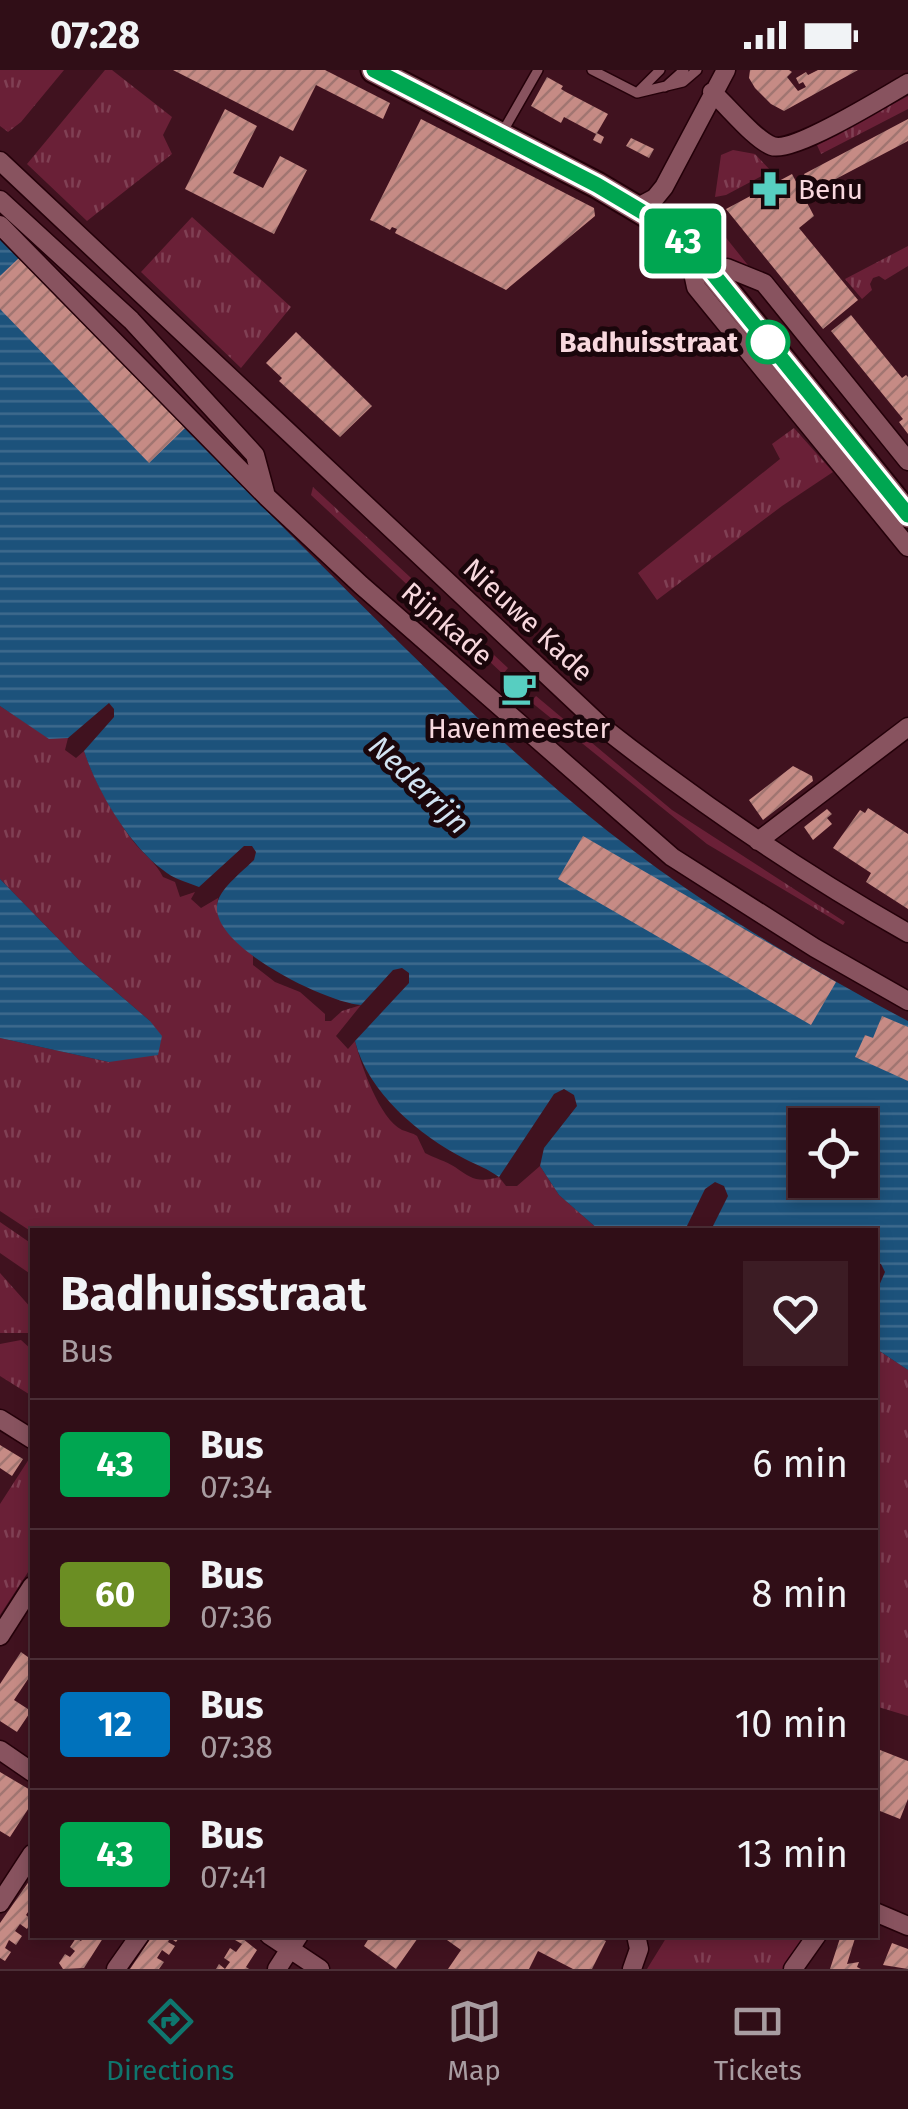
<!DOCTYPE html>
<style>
:root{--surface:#300e17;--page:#3c1c24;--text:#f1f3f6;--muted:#a89ca1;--line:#4b2e36;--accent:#0f766e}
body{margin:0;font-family:"Fira Sans",sans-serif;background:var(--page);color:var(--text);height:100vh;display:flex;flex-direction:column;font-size:38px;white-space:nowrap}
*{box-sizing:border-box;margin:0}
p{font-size:32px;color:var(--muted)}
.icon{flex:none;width:55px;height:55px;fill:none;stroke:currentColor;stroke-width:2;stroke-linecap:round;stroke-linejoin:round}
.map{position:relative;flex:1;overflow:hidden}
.panel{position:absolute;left:30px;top:1158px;width:848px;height:710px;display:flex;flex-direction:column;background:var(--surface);border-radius:0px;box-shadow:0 5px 15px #0003,0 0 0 2px var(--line)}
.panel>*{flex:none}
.badge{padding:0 20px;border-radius:8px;font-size:35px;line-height:65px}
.controls{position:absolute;left:788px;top:1038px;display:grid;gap:20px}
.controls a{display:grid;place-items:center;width:90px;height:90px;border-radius:0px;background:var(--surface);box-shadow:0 5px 15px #0003,0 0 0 2px var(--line);font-size:50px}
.map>.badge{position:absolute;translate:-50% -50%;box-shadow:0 0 0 5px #fff}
.round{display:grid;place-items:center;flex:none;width:105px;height:105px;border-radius:0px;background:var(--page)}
.overview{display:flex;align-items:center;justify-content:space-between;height:170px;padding:0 30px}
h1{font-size:48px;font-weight:700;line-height:75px}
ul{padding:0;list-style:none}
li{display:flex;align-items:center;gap:30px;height:130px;padding:0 30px;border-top:2px solid var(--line)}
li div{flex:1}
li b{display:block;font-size:38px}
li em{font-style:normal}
li .badge{min-width:110px;font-weight:700;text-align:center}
.status{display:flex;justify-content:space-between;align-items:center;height:70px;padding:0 50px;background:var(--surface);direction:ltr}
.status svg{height:28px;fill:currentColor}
.tabs{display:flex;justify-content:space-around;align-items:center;height:140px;border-top:2px solid var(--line);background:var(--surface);font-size:28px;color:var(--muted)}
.tabs a{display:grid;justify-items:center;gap:5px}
.tabs .current{color:var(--accent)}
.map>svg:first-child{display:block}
.grass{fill:url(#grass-tufts)}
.water{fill:url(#water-rules);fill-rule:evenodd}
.building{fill:url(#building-hatch)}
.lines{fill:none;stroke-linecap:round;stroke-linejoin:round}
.lane-casing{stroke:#240009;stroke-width:12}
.street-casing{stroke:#240009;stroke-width:21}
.secondary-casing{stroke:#240009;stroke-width:29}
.lane{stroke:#88535f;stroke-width:9}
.street{stroke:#88535f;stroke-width:18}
.secondary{stroke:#88535f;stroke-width:25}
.line-casing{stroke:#fff;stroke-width:22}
.line{stroke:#00a651;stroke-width:15}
.stop-dot{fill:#fff;stroke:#00a651;stroke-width:5}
.labels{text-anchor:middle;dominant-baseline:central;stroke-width:10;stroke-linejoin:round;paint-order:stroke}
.poi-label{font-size:28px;fill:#f8d8de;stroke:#1a060b;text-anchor:start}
.stop-label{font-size:28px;font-weight:bold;fill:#f8d8de;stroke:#1a060b;text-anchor:end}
.street-label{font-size:28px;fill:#f8d8de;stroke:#1a060b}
.water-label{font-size:30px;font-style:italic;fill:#d2e3f2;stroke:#1a060b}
</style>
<div class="status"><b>07:28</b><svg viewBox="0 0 49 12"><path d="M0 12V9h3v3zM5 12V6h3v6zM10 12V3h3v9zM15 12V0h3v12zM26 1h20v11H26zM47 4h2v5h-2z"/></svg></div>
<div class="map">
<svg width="908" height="1899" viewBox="0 0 908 1899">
<defs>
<pattern id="grass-tufts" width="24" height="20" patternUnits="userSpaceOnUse" patternTransform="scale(2.5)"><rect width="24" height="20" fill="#6a2037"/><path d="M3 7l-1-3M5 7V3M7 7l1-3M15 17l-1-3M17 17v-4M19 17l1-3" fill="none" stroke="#804054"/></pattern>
<pattern id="water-rules" width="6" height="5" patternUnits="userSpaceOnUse" patternTransform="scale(2.5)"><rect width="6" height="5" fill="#1c527b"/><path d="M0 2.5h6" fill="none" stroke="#3e6a8d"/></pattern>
<pattern id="building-hatch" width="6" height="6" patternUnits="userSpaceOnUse" patternTransform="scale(2.5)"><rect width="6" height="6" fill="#c68b85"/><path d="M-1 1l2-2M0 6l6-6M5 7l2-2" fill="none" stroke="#a17571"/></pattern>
</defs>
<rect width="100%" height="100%" fill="#40121f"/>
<path class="grass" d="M0 0H64L21 52 8 62 0 56Z
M105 0H112L172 47 163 65 172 84 87 151 27 94Z
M908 26V39L821 84 817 75Z
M733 80 755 84 771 101 726 125 715 127 721 85Z
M691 134 707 144 751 199 727 190 680 143Z
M192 147 291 237 241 298 141 202Z
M908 176V196L885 210 879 206 873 208 870 214 872 220 862 229 845 209Z
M794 358 833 402 782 436 657 530 638 503 780 389 772 374Z
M313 417 508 598 503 604 311 425Z
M536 626 672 740 845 852 843 855 707 774 531 632Z
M0 636 49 668H68L65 680 76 688 84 681C95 713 113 744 133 771 143 784 156 792 163 807L175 812 180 827 195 822 191 829 201 838 218 828 217 840 253 886V895L275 912 300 922 325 944V951H331L342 941 361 935 336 966 348 979 355 971C361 995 379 1048 402 1060 407 1062 413 1063 417 1066L425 1083C434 1088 446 1091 455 1097 472 1109 478 1113 499 1107L506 1116H517L540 1096 559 1125 599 1160 32 1162 0 1141V968L109 992 150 951 79 890 0 809Z
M0 1152 32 1174V1205L0 1183Z
M0 1203 32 1239V1263H0Z
M21 1270 32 1280V1326L0 1306V1274Z
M875 1278 908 1300V1646L875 1636Z
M29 1389 32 1391V1496L0 1545V1434Z
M668 1865H807L784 1899H647Z"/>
<path class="water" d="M0 167C97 271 197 371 297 471 383 556 468 643 560 722 665 812 786 887 908 951V1300L875 1278V1225L885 1202 881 1194 875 1192V1160H711L728 1126 724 1116 715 1112 705 1119 685 1160H599L559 1125 540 1096 544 1078 577 1036 574 1025 564 1019 554 1024 499 1107C488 1099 477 1095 465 1089 419 1065 368 1023 355 971L409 913V903L402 898 393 900 361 935C327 933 204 874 218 831 222 817 243 801 254 790L256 782 252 776H244L199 817C187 812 173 809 163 800 129 775 97 721 84 681L114 647V639L109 633 68 668 49 669 0 636ZM805 1055H860V1110H805Z
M0 809 79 890 150 951 162 966 158 985 109 992 0 968Z"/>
<path class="building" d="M173 0H325L390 33 383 49 316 15 293 61Z
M750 0H789L792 2 787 7 798 21 806 17 803 12 799 14 796 8 806 2 808 5 818 0H858L784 41 771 34 755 18 749 8Z
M547 7 563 16 561 19 566 22 608 44 597 63 604 67 601 74 593 70 596 64 564 47 561 53 531 36Z
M225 39 257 56 233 103 263 118 280 86 307 100 274 164 185 119Z
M421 49 594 138 595 146 506 220 395 163 397 159 392 157 390 160 377 153 370 150Z
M908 49V71L813 121 804 104Z
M631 68 654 79 649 88 626 76Z
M792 104 814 146 799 158 858 230 823 259 726 139Z
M19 188 185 358 149 393 0 239V206Z
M851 245 902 308 906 305 908 307V364L899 352 903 349 831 261Z
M296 262 372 336 340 367 279 311 282 308 266 293Z
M793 696 812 706 813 711 763 750 749 730Z
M868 738 908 764V839L866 812 871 803 833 778 860 740 865 743Z
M827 739 832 744 827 748 832 754 813 770 804 757Z
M583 766 836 912 811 955 558 809Z
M882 946 908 957V1011L855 987 865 965 873 968Z
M0 1375 23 1389 12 1406 0 1398Z
M21 1582 32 1590V1603L14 1630 31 1641 17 1662 0 1651V1614Z
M875 1678 908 1691V1729L900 1749 875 1739Z
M0 1702 32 1721V1733L10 1767 0 1761Z
M32 1807V1836L26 1845 32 1850 27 1859 20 1854 15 1861 22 1866 16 1875 9 1870 5 1878 11 1882 5 1891 0 1888V1853Z
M85 1865H105L84 1898 63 1899 59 1893 65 1884 70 1887 75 1881 70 1877 76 1868 81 1871Z
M153 1865H181L176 1872 170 1868 168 1872 175 1876 169 1885 162 1880 157 1888 164 1892 159 1899H130Z
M238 1865 257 1880 246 1897 249 1899H216L219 1894 225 1899 227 1896 230 1892 224 1888 230 1878 236 1882 242 1874 235 1870Z
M371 1865H420L396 1899 364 1876Z
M440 1865H594L606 1871 592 1899H573L538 1881 529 1899H448L461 1880Z
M841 1865H856L847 1894 859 1892 857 1897 861 1899H830Z
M892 1873 908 1879V1899L883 1895Z"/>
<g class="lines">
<defs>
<path id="lane" d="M592 0 637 23 683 12 697 0
M665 17 684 0
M639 21 660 0
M502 63 538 0"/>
<path id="street" d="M712 22C728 36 754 69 772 76 792 84 886 26 908 13
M0 91 600 655C698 732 800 802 908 863
M0 130 131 250 255 385 265 422
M638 137 655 128 664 117 726 0
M0 155 267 427 361 515 672 787 815 878 908 931
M688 179 696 217 908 477
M727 198 764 213 908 391
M758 771 908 657
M0 1349 32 1369
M0 1566 32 1516
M0 1680 32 1702
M0 1833 32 1784
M875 1842 908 1856
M269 1865 320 1899
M116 1899 140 1865
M277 1899 299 1865
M632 1899 639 1879 636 1865
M793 1899 817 1865"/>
<path id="secondary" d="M374 0 597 115 661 153 706 195 908 445"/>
</defs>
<use href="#lane" class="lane-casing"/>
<use href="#street" class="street-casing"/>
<use href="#secondary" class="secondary-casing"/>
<use href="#lane" class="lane"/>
<use href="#street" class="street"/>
<use href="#secondary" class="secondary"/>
</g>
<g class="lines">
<defs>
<path id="line" d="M374 0 597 115 661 153 706 195 908 445"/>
</defs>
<use href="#line" class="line-casing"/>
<use href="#line" class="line"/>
</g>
<defs>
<symbol id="pharmacy-bare" viewBox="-9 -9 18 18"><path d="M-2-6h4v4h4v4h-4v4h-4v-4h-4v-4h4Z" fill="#57cec1" stroke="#1a060b" stroke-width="2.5" paint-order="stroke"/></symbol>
<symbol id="cafe-bare" viewBox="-9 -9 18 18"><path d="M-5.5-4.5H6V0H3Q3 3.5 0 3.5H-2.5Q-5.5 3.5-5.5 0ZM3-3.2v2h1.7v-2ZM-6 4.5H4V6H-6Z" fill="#57cec1" stroke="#1a060b" stroke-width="2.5" paint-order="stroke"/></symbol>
</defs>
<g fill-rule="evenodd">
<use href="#pharmacy-bare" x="745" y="94" width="50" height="50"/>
<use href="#cafe-bare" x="494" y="593" width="50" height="50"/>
</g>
<circle class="stop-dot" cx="768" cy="272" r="20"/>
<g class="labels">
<g class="poi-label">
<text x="798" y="119">Benu</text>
<text x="519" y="658" text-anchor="middle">Havenmeester</text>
</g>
<g class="stop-label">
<text x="738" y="272">Badhuisstraat</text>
</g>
<g class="street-label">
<text transform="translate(528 550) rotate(43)">Nieuwe Kade</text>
<text transform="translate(447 554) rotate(41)">Rijnkade</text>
</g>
<g class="water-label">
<text transform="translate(419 715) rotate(44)">Nederrijn</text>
</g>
</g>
</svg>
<div class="controls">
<a><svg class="icon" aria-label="locate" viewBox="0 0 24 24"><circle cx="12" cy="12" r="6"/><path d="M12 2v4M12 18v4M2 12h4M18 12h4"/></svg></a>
</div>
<b class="badge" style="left:683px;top:171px;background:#00a651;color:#fff">43</b>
<section class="panel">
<div class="overview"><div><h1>Badhuisstraat</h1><p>Bus</p></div><a class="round"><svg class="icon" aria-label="heart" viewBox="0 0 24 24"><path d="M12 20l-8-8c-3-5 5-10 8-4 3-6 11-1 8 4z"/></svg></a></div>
<ul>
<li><span class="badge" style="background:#00a651;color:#fff">43</span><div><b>Bus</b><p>07:34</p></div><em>6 min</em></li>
<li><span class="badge" style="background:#6b8e23;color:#fff">60</span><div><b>Bus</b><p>07:36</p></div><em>8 min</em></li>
<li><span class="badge" style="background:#0072bc;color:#fff">12</span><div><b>Bus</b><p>07:38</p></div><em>10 min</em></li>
<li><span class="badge" style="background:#00a651;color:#fff">43</span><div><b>Bus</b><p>07:41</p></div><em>13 min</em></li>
</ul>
</section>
</div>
<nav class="tabs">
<a class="current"><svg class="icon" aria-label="directions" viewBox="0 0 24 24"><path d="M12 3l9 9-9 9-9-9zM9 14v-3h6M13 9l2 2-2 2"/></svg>Directions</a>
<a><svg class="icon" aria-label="map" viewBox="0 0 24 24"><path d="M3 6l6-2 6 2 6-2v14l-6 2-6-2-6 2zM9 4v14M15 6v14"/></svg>Map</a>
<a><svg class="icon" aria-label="tickets" viewBox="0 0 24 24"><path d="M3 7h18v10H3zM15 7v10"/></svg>Tickets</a>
</nav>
